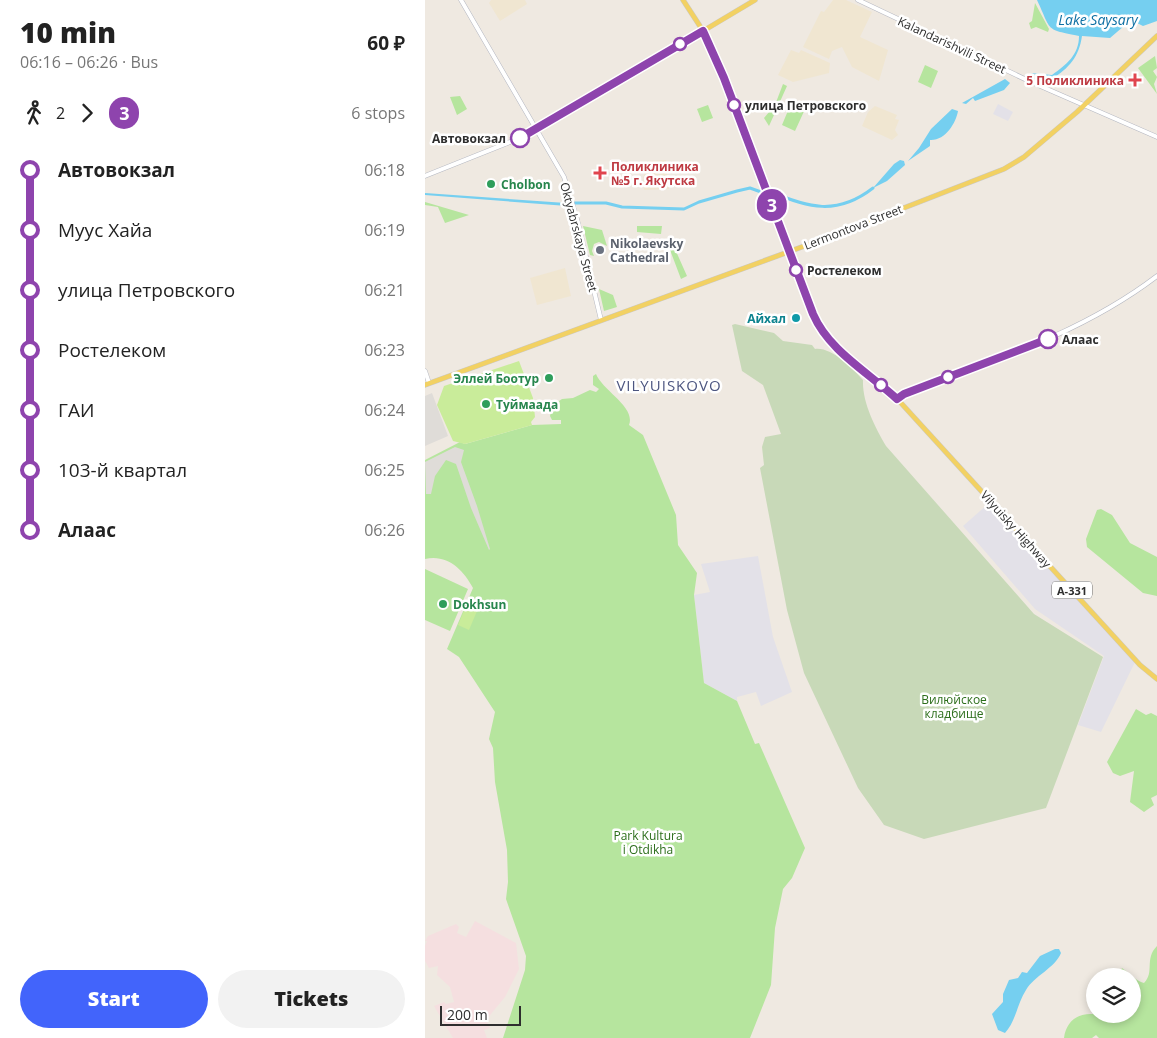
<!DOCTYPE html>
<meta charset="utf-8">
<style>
:root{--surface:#fff;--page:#f2f2f2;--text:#222;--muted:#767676;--accent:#4264fb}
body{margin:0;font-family:"Open Sans",sans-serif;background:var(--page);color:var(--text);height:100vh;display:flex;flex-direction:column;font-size:19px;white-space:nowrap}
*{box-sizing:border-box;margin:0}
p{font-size:16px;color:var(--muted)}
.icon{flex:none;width:28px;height:28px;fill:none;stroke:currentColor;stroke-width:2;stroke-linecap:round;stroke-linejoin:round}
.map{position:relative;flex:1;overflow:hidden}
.sheet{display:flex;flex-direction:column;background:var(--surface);width:425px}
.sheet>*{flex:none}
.badge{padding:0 10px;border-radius:16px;font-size:18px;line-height:32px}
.buttons{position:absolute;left:661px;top:968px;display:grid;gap:10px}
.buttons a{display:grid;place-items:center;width:55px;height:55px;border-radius:50%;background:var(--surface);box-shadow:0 2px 8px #0003;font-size:25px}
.scale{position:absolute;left:15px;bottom:12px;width:81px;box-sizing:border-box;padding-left:5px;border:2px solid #2e2e2e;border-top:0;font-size:14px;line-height:18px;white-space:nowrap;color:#2e2e2e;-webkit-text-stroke:4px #fff;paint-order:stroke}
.map>.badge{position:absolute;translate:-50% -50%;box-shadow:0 0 0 2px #fff}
.legs{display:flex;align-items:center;gap:8px;height:55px;padding:0 20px;font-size:16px}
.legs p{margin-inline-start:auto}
.headline{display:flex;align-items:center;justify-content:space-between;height:85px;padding:0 20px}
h1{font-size:28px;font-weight:800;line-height:38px}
.button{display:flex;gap:10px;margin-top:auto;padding:10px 20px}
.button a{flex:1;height:58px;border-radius:30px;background:var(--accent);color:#fff;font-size:20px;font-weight:800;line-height:58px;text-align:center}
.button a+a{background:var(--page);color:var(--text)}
ul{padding:0 20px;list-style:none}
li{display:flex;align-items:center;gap:18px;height:60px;font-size:19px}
li i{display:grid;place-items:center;width:8px;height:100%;margin:0 6px;background:currentColor}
li i::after{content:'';width:12px;height:12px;margin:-6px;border:4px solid;border-radius:50%;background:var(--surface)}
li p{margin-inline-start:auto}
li:first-child i{background:linear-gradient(#0000 50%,currentColor 0)}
li:last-child i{background:linear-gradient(currentColor 50%,#0000 0)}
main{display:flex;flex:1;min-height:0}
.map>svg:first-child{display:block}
.industrial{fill:#e3e1e8}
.education{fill:#f0e6d1}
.medical{fill:#f5dfe0}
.green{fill:#b6e59e}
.cemetery{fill:#c8d9b8}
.pitch{fill:#c9ec9a}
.plaza{fill:#dfdcd8}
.water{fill:#75cff0}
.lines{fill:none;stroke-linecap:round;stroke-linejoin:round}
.canal{stroke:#75cff0;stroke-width:3}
.secondary-casing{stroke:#b4b7c1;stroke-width:5}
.primary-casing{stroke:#c9c9c9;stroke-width:5.5}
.secondary{stroke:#fff;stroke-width:4}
.primary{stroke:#f2d163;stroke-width:4.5}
.line-1-casing{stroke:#fff;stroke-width:11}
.line-1{stroke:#8e44ad;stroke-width:8}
.stop-1-dot{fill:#fff;stroke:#8e44ad;stroke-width:2.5}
.health-dot{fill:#e0444e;stroke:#fff;stroke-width:2}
.leisure-dot{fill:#2e9e5b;stroke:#fff;stroke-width:2}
.worship-dot{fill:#6b7280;stroke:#fff;stroke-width:2}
.culture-dot{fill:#0f9aa8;stroke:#fff;stroke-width:2}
.labels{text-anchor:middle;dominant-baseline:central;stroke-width:5;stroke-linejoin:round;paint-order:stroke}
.shield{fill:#fff;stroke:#6d6d6d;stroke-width:1}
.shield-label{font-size:11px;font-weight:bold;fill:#2e2e2e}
.street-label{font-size:12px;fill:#2e2e2e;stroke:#fff}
.health-label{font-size:12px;font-weight:bold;fill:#be3a42;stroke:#fff;text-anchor:end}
.stop-label{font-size:12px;font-weight:bold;fill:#2e2e2e;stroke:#fff;text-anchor:start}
.leisure-label{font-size:12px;font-weight:bold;fill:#27864d;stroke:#fff;text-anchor:start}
.worship-label{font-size:12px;font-weight:bold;fill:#5b616d;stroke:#fff;text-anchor:start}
.culture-label{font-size:12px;font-weight:bold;fill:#0d838f;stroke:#fff;text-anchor:end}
.park-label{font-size:12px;fill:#2c6e1b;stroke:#fff}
.water-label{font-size:14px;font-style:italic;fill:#0d6fa3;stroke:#fff}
.quarter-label{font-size:15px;letter-spacing:1px;fill:#4d5680;stroke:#fff}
</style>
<main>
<section class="sheet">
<div class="headline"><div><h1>10 min</h1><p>06:16 – 06:26 · Bus</p></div><b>60 ₽</b></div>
<div class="legs"><svg class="icon" aria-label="walk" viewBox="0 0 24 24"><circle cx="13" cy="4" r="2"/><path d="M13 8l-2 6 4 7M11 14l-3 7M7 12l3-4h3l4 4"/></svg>2<svg class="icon" aria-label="forward" viewBox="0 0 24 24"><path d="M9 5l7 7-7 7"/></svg><b class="badge" style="background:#8e44ad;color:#fff">3</b><p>6 stops</p></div>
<ul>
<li><i style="color:#8e44ad"></i><b>Автовокзал</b><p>06:18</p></li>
<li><i style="color:#8e44ad"></i><span>Муус Хайа</span><p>06:19</p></li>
<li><i style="color:#8e44ad"></i><span>улица Петровского</span><p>06:21</p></li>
<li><i style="color:#8e44ad"></i><span>Ростелеком</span><p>06:23</p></li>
<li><i style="color:#8e44ad"></i><span>ГАИ</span><p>06:24</p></li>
<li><i style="color:#8e44ad"></i><span>103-й квартал</span><p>06:25</p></li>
<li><i style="color:#8e44ad"></i><b>Алаас</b><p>06:26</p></li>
</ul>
<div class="button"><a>Start</a><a>Tickets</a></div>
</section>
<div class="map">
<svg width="732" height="1038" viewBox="0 0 732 1038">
<rect width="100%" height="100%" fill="#efe9e1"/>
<path class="industrial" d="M573 104 588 112 583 121 568 114Z
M563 504 710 662 676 732 653 725 679 656 610 609 538 526Z
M333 556 348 637 367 692 336 706 331 692 312 697V701L279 683 269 595 285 592 276 564Z"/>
<path class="education" d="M66 0H100L102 4 75 21 64 3Z
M408 0H421L447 12 435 37 463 50 454 81 427 67 417 47 407 51 404 59 378 47 396 11 399 12Z
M366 50 374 53 376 50 405 63 404 73 368 82 353 75Z
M450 106 472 115 470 119 474 120 470 130 473 135 467 140 437 126 443 112Z
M241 160 244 189 219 190 218 177 221 171 224 170V161Z
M140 268 146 296 112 305 105 278Z"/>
<path class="medical" d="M50 921 91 943 94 969 80 997 61 1020 65 1028 59 1030 62 1038H28L9 1006 19 1002 21 1004 29 1002 25 987 12 975 13 966 4 968 0 961V946L2 941H0L3 936 31 924 34 927 32 933 41 937Z"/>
<path class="green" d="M610 3 624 29 623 32 611 27 606 29 604 23 607 21Z
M730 56 732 68 728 71 732 77 729 84 732 94 713 68Z
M500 65 513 71 506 88 493 82Z
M358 84 362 86 344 126 339 118 350 105Z
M35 96 42 109 32 115 25 97Z
M367 101 381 107 370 131 357 125Z
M283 105 288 118 277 122 272 109Z
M0 202 44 215 20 223 13 207 0 205Z
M158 226 177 230 182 246 174 242 169 244 167 251 169 256 165 255Z
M212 226H237L236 234 212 232Z
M246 240 262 276 256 279 242 242Z
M174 289 188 295 192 307 179 311Z
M171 374C178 391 211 407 204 425L218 435 251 515 253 545 272 573 269 595 279 683 312 701 330 744 334 743 380 848 367 878 358 889 350 928 346 985 325 1038H78L100 970 101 956 81 899 83 882 82 850 70 782 68 748 64 739 70 712 34 657 22 649 48 588C38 570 23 554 0 559V460L35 442 40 444 107 425 136 424V420H127L125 416 128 405 137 399 148 398 165 390 171 392 174 389 168 385V376Z
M676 509 687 515 705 543 732 557V596L718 593 662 547 661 539 672 510Z
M0 569 43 589 25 631 0 620Z
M711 709 721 715 726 713 732 716V795L726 798 729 805 719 812 705 802 709 771 695 776 688 773 682 762Z
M732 946V1038H674L671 1035 667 1038H639C641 1022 652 1013 668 1014L670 1011V1014H708V976H693L697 968C704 973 711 981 719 983 730 972 719 959 732 946Z"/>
<path class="cemetery" d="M310 324 349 333 358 341 387 345 390 349C407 347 427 368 438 380 437 402 450 427 461 446L609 614 678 657 621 808 499 839 459 825 433 788 379 673 362 610 335 468 339 465 337 447 340 437 356 434 338 385 317 371 307 325Z"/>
<path class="pitch" d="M94 361 108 398 110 417 106 422 107 425 40 444 28 441 12 405 19 386Z
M41 606 52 611 44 630 33 625Z"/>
<path class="plaza" d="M7 393 23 436 0 446V396Z
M30 447 39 450 36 462 52 506 65 549 64 550 46 508 31 464 21 460 10 476 6 494H1L0 462Z"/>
<path class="water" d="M612 0H732V21L718 26 706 20 685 38 657 36C654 57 644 68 627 79L605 73 627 75C641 65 654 55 654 36 620 29 627 32 612 0Z
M580 79 585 83 579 90 550 101 548 98 541 104 537 103Z
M527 109 533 111C531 123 520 141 505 140V146L483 161 494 148 506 129Z
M475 160 479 161 480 165 462 181 448 188 469 164Z
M0 193 141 203 142 206 0 195Z
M630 949H634L636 953C630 968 609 976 601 990 592 1004 591 1021 580 1033L573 1030 567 1014 578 1002V994L584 980 593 978 597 972 602 973 615 956Z"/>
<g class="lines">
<path class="canal" d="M344 191C383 208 412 216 448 188
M150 203H181L197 207 259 209 274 202 312 191 325 188 336 192"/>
<defs>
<path id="secondary" d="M36 0 139 177 152 219 176 320
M433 0 606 82 732 137
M0 176 95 138 278 31
M0 371 4 383
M472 399 479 394C567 361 656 334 732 276"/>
<path id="primary" d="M258 0 284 40 363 251 396 331 406 342 476 403 715 665 732 679
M278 31 330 0
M0 385 404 237 579 169 599 157 652 112 732 36"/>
</defs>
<use href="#secondary" class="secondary-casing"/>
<use href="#primary" class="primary-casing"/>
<use href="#secondary" class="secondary"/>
<use href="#primary" class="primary"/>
</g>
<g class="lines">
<defs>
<path id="line-1" d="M95 138 278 31 299 78 388 314C404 351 443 372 472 399L479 394 623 339"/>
</defs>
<use href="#line-1" class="line-1-casing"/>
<use href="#line-1" class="line-1"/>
</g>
<g class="stop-1-dot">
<circle cx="255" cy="44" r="6"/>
<circle cx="309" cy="105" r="6"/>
<circle cx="95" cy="138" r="9"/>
<circle cx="371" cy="270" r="6"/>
<circle cx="623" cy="339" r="9"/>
<circle cx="523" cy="377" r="6"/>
<circle cx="456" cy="385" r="6"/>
</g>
<g class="health-dot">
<path d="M707.5 72.5h5v5h5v5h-5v5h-5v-5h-5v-5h5z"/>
<path d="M172.5 165.5h5v5h5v5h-5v5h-5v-5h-5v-5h5z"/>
</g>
<g class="leisure-dot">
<circle cx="66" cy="184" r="5"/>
<circle cx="124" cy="378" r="5"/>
<circle cx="61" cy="404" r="5"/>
<circle cx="18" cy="604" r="5"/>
</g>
<circle class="worship-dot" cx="175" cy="250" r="5"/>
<circle class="culture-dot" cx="371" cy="318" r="5"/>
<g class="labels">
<rect class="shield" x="627" y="581.5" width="40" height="17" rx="4"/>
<g class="shield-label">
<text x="647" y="590">А-331</text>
</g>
<g class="street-label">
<text transform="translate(527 45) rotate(25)">Kalandarishvili Street</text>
<text transform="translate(428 227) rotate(-21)">Lermontova Street</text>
<text transform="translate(154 237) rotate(75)">Oktyabrskaya Street</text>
<text transform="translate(591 529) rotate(48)">Vilyuisky Highway</text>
</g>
<g class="health-label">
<text x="699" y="80">5 Поликлиника</text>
<text x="186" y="166" text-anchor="start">Поликлиника<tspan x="186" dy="14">№5 г. Якутска</tspan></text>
</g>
<g class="stop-label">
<text x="320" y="105">улица Петровского</text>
<text x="81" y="138" text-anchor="end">Автовокзал</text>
<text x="382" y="270">Ростелеком</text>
<text x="637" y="339">Алаас</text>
</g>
<g class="leisure-label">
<text x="76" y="184">Cholbon</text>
<text x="114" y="378" text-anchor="end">Эллей Боотур</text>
<text x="71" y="404">Туймаада</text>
<text x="28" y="604">Dokhsun</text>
</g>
<g class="worship-label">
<text x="185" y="243">Nikolaevsky<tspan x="185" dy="14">Cathedral</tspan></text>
</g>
<g class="culture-label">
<text x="361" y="318">Айхал</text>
</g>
<g class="park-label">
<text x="529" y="699">Вилюйское<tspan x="529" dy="14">кладбище</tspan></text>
<text x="223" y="835">Park Kultura<tspan x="223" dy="14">i Otdikha</tspan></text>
</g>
<g class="water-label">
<text x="673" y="19">Lake Saysary</text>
</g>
<g class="quarter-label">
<text x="244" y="385">VILYUISKOVO</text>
</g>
</g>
</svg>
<div class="buttons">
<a><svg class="icon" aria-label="layers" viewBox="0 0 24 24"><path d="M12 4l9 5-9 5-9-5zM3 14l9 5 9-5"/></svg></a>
</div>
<div class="scale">200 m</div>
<b class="badge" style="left:347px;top:205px;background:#8e44ad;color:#fff">3</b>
</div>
</main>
